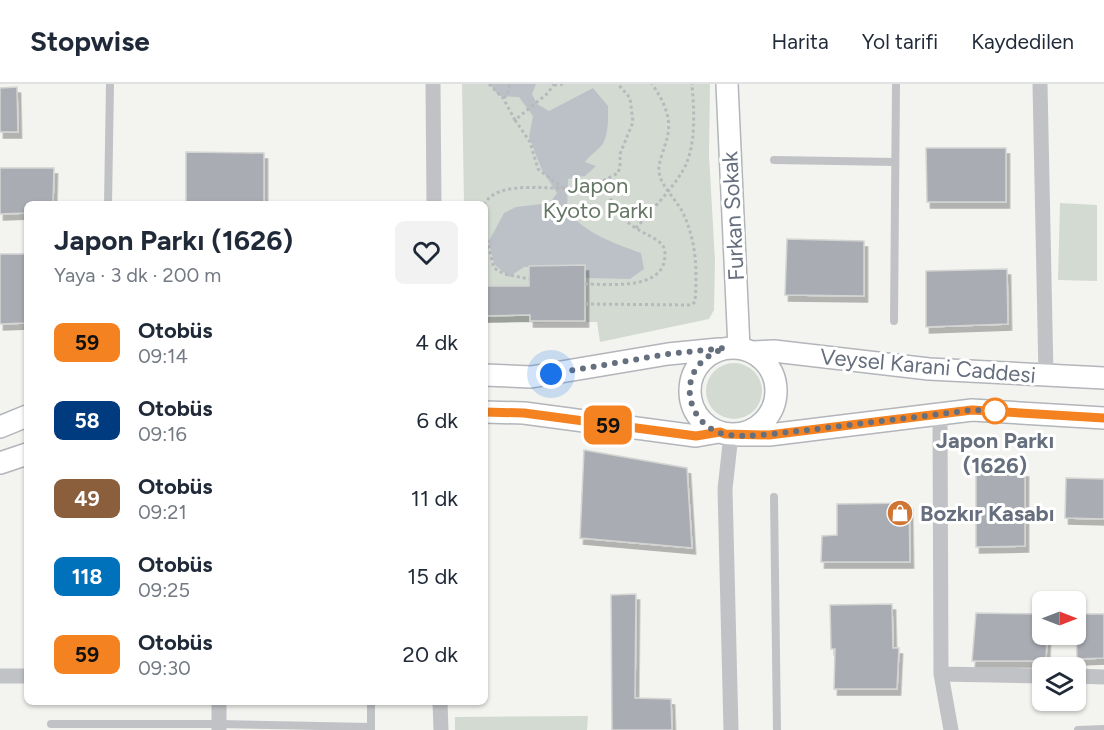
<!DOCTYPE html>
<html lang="tr">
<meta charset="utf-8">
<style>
:root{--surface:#fff;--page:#f2f2f3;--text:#1f2937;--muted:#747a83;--line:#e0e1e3}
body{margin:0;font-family:Figtree,sans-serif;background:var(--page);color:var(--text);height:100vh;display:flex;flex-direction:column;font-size:22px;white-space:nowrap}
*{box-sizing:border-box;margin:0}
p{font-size:20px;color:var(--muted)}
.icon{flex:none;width:33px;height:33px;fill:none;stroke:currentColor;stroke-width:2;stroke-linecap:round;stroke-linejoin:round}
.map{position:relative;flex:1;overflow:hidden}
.sheet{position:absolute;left:24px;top:117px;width:464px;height:504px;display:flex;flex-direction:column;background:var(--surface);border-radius:9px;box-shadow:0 2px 4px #0004}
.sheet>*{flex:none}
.badge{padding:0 12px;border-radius:9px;font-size:21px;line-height:39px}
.needle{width:39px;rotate:90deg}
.fabs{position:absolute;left:1032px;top:507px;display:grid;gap:12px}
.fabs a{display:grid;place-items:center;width:54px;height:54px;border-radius:9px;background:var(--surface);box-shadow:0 2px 4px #0004;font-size:30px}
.you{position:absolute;width:30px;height:30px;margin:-15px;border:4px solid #fff;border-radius:50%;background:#1a73e8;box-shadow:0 0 0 9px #1a73e833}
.map>.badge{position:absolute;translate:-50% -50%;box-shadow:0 0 0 3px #fff}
.round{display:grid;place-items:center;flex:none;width:63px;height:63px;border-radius:9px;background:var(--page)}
.overview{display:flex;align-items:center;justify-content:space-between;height:102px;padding:0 30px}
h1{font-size:28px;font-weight:700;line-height:45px}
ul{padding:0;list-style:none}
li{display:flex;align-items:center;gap:18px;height:78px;padding:0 30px}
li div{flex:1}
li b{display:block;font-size:22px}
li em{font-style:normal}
li .badge{min-width:66px;font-weight:700;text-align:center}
header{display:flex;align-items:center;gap:36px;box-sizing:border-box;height:84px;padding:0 30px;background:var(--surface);border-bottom:2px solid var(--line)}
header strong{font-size:28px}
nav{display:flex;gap:33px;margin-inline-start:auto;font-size:21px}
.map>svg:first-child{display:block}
.green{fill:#d3dad2}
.water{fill:#bbc1c7}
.building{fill:#a9adb3;stroke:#d4d5d3;stroke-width:1.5;filter:url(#shadow)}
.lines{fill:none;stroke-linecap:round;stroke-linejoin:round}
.secondary-casing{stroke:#b2b5ba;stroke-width:24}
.path{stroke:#b7b9bc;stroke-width:3;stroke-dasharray:3 3;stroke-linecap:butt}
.lane{stroke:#c0c2c5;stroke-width:8}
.street{stroke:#c0c2c5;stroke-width:15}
.secondary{stroke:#fff;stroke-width:21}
.line-casing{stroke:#fff;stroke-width:14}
.line{stroke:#f58220;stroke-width:9}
.walk{stroke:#666f7e;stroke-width:6;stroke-dasharray:0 10.8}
.stop-dot{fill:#fff;stroke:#f58220;stroke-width:3}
.labels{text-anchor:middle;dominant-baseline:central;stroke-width:6;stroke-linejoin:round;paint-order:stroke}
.park-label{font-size:22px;fill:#647664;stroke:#fff}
.street-label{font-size:22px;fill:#666f7e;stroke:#fff}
.stop-label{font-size:22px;font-weight:bold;fill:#666f7e;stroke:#fff}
.poi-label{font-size:22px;font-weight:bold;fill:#666f7e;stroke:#fff;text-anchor:start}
</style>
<header>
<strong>Stopwise</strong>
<nav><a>Harita</a><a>Yol tarifi</a><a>Kaydedilen</a></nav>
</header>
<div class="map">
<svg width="1104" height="646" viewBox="0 0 1104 646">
<defs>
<filter id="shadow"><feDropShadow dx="3.5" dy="6" stdDeviation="0" flood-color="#0004"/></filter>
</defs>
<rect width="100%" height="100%" fill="#f3f4f0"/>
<path class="green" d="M462 0H710L709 71 715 177 714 226 709 235 600 258 597 238 485 239 484 120H464Z
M1060 119 1097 121V197L1058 196Z
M706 307a28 28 0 1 1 56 0a28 28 0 1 1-56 0Z
M588 632 587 646H455V633Z"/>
<path class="water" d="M490 0H536L532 10 537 20 549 27 593 4 608 22C608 34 609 51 602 61 597 67 590 71 585 78L596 82 585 92 568 95 567 126C585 150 614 159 641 169L644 185 630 195 587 194 573 181 524 183 509 193 494 180 489 157 504 129 516 123 550 119 557 109 542 86 529 53 533 32 519 13 499 12Z"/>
<path class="building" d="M17 3 18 48H0V4Z
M926 64H1006V118H927Z
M186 68 264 69V120H186Z
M0 84H54L53 120H27V129L0 130Z
M787 155 864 157V212L785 211Z
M0 170H25L26 239 0 240Z
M585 181V237H530V231L484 232V202H529V182Z
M1007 185 1008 240 926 243V187Z
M584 366 687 384 692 464 580 454Z
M1025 387V462L976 463V389Z
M1066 394 1104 395V435L1065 434Z
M909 419 910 478H821L822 452 837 451V420Z
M636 510 635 614 671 615 672 646H612L611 511Z
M892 520 893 564H899L897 605H834L835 565H831L830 521Z
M976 529 1042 530V550H1047L1046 577H972Z
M1076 530H1104V574L1077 575Z"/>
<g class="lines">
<defs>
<path id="secondary" d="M727 0 739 264
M690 307a43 43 0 1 1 86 0a43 43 0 1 1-86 0Z
M752 268 774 267 929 285 1104 294
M484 291 531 293 668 270 719 265
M484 328 524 329 696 352 719 348
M0 343 27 332
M739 351H769L972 326 1104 334
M0 379 27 370"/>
</defs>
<use href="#secondary" class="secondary-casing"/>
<path class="path" d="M489 0 503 14 515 36 548 9 554 0
M554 1 564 0
M504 14 507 11 510 0
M515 36 530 58 538 85 563 104
M484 121C497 94 553 107 578 104 591 103 607 95 618 89L620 82V70L633 38 630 14 618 0
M484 144 494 184 504 190 529 195
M636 144C650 128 680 97 687 78 696 55 694 25 692 0
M585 200C607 200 656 206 664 179 665 173 666 167 663 162 659 156 650 152 644 149 619 135 611 123 605 95
M585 220 691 221 695 218C697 188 697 160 684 131 678 117 661 103 659 88 658 79 663 69 665 61 674 37 665 19 652 0"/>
<path class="lane" d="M774 76 895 78
M108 120 110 0
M894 237 896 0
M774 413 777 646
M51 640H219L371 643
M371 646V618
M1078 646 1104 645"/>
<path class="street" d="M433 0 434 120
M1040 0 1046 292
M940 330 941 590 951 646
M941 590 1042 592
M0 592H27
M1076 592 1104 593
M440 618 441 646
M219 646V618
M731 646 725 405 731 351"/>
<use href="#secondary" class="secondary"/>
</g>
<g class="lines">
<defs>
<path id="line" d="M484 328 524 329 696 352 720 348 725 350 769 351 972 326 1104 334"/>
</defs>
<use href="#line" class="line-casing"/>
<use href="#line" class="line"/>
<path class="walk" d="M551 290 668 270 725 264C710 270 698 277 692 293 684 317 698 343 723 350 744 355 787 348 809 346 863 339 918 333 972 326L995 327"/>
</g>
<defs>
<symbol id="shop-disc" viewBox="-11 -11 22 22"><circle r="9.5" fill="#d07634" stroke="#fff"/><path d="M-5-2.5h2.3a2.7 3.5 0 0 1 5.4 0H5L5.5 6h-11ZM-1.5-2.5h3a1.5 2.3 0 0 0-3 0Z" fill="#fff"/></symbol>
</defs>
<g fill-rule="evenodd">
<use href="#shop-disc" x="885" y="414" width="30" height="30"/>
</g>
<circle class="stop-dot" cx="995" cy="327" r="12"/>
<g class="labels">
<g class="park-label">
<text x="598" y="101">Japon<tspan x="598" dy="25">Kyoto Parkı</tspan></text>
</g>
<g class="street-label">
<text transform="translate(733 132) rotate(-93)">Furkan Sokak</text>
<text transform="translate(928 282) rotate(5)">Veysel Karani Caddesi</text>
</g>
<g class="stop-label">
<text x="995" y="356">Japon Parkı<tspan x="995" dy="25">(1626)</tspan></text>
</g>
<g class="poi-label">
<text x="920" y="429">Bozkır Kasabı</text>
</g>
</g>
</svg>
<div class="fabs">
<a><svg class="needle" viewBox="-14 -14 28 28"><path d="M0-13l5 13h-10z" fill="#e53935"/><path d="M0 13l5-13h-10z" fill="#747a83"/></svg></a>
<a><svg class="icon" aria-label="layers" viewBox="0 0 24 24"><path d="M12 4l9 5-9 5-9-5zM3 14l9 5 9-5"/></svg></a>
</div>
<div class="you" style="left:551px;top:290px"></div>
<b class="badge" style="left:608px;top:341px;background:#f58220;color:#111">59</b>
<section class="sheet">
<div class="overview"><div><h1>Japon Parkı (1626)</h1><p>Yaya · 3 dk · 200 m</p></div><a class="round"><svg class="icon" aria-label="heart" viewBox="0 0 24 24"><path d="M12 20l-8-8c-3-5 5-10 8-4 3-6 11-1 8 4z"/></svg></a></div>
<ul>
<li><span class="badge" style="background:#f58220;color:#111">59</span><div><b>Otobüs</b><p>09:14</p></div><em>4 dk</em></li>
<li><span class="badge" style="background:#003b80;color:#fff">58</span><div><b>Otobüs</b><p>09:16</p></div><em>6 dk</em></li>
<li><span class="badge" style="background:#8b5e3c;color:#fff">49</span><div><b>Otobüs</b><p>09:21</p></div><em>11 dk</em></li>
<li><span class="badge" style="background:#0072bc;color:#fff">118</span><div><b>Otobüs</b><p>09:25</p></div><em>15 dk</em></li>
<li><span class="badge" style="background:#f58220;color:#111">59</span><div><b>Otobüs</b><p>09:30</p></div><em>20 dk</em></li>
</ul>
</section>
</div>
